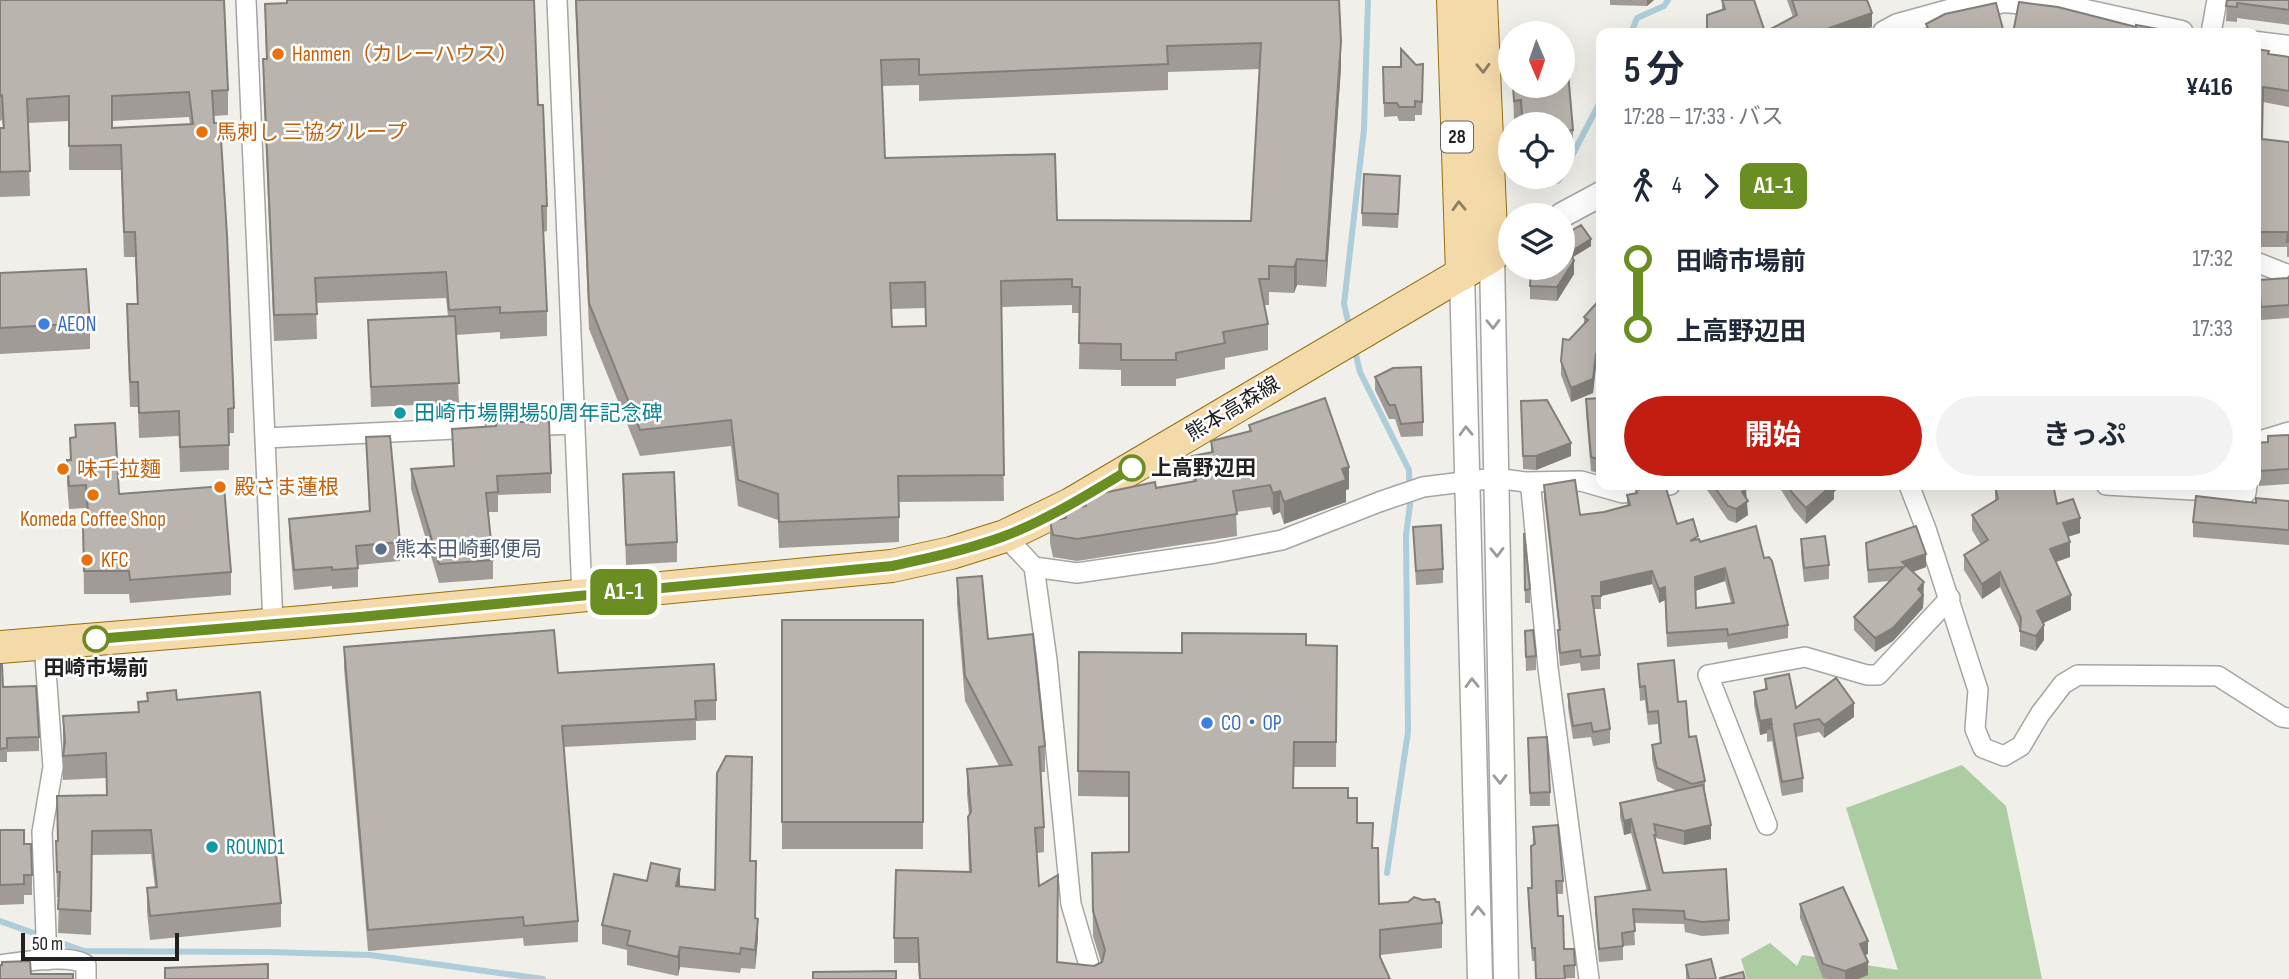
<!DOCTYPE html>
<html lang="ja">
<meta charset="utf-8">
<style>
:root{--surface:#fff;--page:#f2f2f3;--text:#1f2937;--muted:#747a83;--accent:#c21d10}
body{margin:0;font-family:"Sofia Sans Condensed","Noto Sans JP",sans-serif;background:var(--page);color:var(--text);height:100vh;display:flex;flex-direction:column;font-size:26px;white-space:nowrap}
*{box-sizing:border-box;margin:0}
p{font-size:23px;color:var(--muted)}
.icon{flex:none;width:38px;height:38px;fill:none;stroke:currentColor;stroke-width:2;stroke-linecap:round;stroke-linejoin:round}
.map{position:relative;flex:1;overflow:hidden}
.panel{position:absolute;left:1596px;top:28px;width:665px;height:462px;display:flex;flex-direction:column;background:var(--surface);border-radius:14px;box-shadow:0 7px 28px #0002}
.panel>*{flex:none}
.badge{padding:0 14px;border-radius:10px;font-size:24px;line-height:46px}
.needle{width:46px;rotate:178deg}
.controls{position:absolute;left:1498px;top:21px;display:grid;gap:14px}
.controls a{display:grid;place-items:center;width:77px;height:77px;border-radius:50%;background:var(--surface);box-shadow:0 7px 28px #0002;font-size:35px}
.scale{position:absolute;left:21px;bottom:18px;width:158px;box-sizing:border-box;padding-left:7px;border:4px solid #212121;border-top:0;font-size:19px;line-height:24px;white-space:nowrap;color:#212121;-webkit-text-stroke:5px #fff;paint-order:stroke}
.map>.badge{position:absolute;translate:-50% -50%;box-shadow:0 0 0 4px #fff}
.legs{display:flex;align-items:center;gap:10px;height:77px;padding:0 28px;font-size:23px}
.legs p{margin-inline-start:auto}
.summary{display:flex;align-items:center;justify-content:space-between;height:119px;padding:0 28px}
h1{font-size:38px;font-weight:700;line-height:52px}
.button{display:flex;gap:14px;margin-top:auto;padding:14px 28px}
.button a{flex:1;height:80px;border-radius:42px;background:var(--accent);color:#fff;font-size:28px;font-weight:700;line-height:80px;text-align:center}
.button a+a{background:var(--page);color:var(--text)}
ul{padding:0 28px;list-style:none}
li{display:flex;align-items:center;gap:24px;height:70px;font-size:26px}
li i{display:grid;place-items:center;width:10px;height:100%;margin:0 9px;background:currentColor}
li i::after{content:'';width:18px;height:18px;margin:-9px;border:5px solid;border-radius:50%;background:var(--surface)}
li p{margin-inline-start:auto}
li:first-child i{background:linear-gradient(#0000 50%,currentColor 0)}
li:last-child i{background:linear-gradient(currentColor 50%,#0000 0)}
.map>svg:first-child{display:block}
.forest{fill:#abcda1}
.lines{fill:none;stroke-linecap:round;stroke-linejoin:round}
.stream{stroke:#adcdda;stroke-width:6}
.minor-casing{stroke:#a5a5a5;stroke-width:22}
.tertiary-casing{stroke:#a5a5a5;stroke-width:27}
.primary-casing{stroke:#92700c;stroke-width:34}
.minor{stroke:#fff;stroke-width:19}
.tertiary{stroke:#fff;stroke-width:24}
.primary{stroke:#f5daa9;stroke-width:32}
.wall{fill:#a09b96;fill-rule:evenodd}
.shaded-wall{fill:#827e7a}
.building{fill:#bab4ae;stroke:#827e7a;stroke-width:2;fill-rule:evenodd}
.oneway{stroke:#8b7e65}
.oneway2{stroke:#9b9b9b}
.line-1-casing{stroke:#fff;stroke-width:16}
.line-1{stroke:#6b8e23;stroke-width:10}
.food-dot{fill:#e8710a;stroke:#fff;stroke-width:2.5}
.shop-dot{fill:#3f7fe0;stroke:#fff;stroke-width:2.5}
.culture-dot{fill:#0f9aa8;stroke:#fff;stroke-width:2.5}
.stop-1-dot{fill:#fff;stroke:#6b8e23;stroke-width:3.5}
.service-dot{fill:#5c6f8a;stroke:#fff;stroke-width:2.5}
.labels{text-anchor:middle;dominant-baseline:central;stroke-width:5;stroke-linejoin:round;paint-order:stroke}
.shield{fill:#fff;stroke:#646464;stroke-width:2}
.shield-label{font-size:19px;font-weight:bold;fill:#212121}
.food-label{font-size:21px;fill:#c56008;stroke:#fff;text-anchor:start}
.shop-label{font-size:21px;fill:#366cbe;stroke:#fff;text-anchor:start}
.street-label{font-size:21px;fill:#212121;stroke:#fff}
.culture-label{font-size:21px;fill:#0d838f;stroke:#fff;text-anchor:start}
.stop-label{font-size:21px;font-weight:bold;fill:#212121;stroke:#fff;text-anchor:start}
.service-label{font-size:21px;fill:#4e5e75;stroke:#fff;text-anchor:start}
</style>
<div class="map">
<svg width="2289" height="979" viewBox="0 0 2289 979">
<rect width="100%" height="100%" fill="#f1efe9"/>
<path class="forest" d="M1962 765 2006 806 2042 979H1747L1741 959 1770 943 1797 966 1802 955 1898 970 1846 808Z"/>
<g class="lines">
<path class="stream" d="M1631 33 1637 18 1664 6 1668 0
M1563 173 1601 100
M1558 181 1561 177
M1350 330 1344 304 1364 129 1368 0
M1354 347 1360 372 1409 470 1410 505 1406 535 1408 732 1387 873
M0 921 84 951 268 952 370 955 543 979"/>
<defs>
<path id="minor" d="M246 0 273 624
M557 0 582 596
M2211 33 2217 0
M2256 262 2289 275
M523 426 575 424
M265 438 476 428
M2256 442 2289 432
M1526 482 1581 481 1623 493 1670 485
M1909 485 1926 529 1978 690 1975 729 1983 748 2004 756 2021 746 2040 714 2063 684 2078 675 2218 676 2282 717 2289 718
M2106 485 2246 493 2247 485
M1005 536 1034 567 1047 660 1071 904 1093 979
M1034 567 1077 573 1215 553 1282 540 1379 502 1423 487 1495 478 1526 482 1531 489 1548 668 1589 979
M44 643 53 767 42 832 47 960
M1767 825 1708 675 1805 657 1867 675H1878L1950 598
M0 965C20 962 70 953 86 965V979"/>
<path id="tertiary" d="M1885 33 1898 26 1949 12 2004 0 2049 4 2181 33
M2256 44 2289 48
M1562 215 1601 194
M1462 274 1480 979
M1506 979 1492 256 1510 245"/>
<path id="primary" d="M1453 0 1462 274
M0 647 304 622 892 566 951 553 1005 536 1071 504 1492 256 1481 0"/>
</defs>
<use href="#minor" class="minor-casing"/>
<use href="#tertiary" class="tertiary-casing"/>
<use href="#primary" class="primary-casing"/>
<use href="#minor" class="minor"/>
<use href="#tertiary" class="tertiary"/>
<use href="#primary" class="primary"/>
</g>
<path class="wall" d="M0 0 228 90V115L214 116 234 408V433H229V470L180 472 179 436 139 438 138 407H130L127 329V304H137L135 257H124L121 170H69V121L28 123 30 196 0 197V128H3L2 120 0 121ZM189 117 190 124 112 128V121Z
M286 0H534L538 105 547 206V231L543 232 547 311V336L500 339V332L456 335 459 403 371 407 368 320 448 316 446 298 316 303 317 339 274 341 263 84V59H266L265 4 286 3Z
M575 0H1339L1341 67 1326 287 1297 285 1294 293 1269 292V305H1264L1268 324V350L1225 358V369L1176 379V386H1121V370L1079 369 1080 313H1072V305L1001 307 1004 501 899 502V542L779 548 778 520 738 506 731 446 640 456 589 329ZM1260 69 1251 221 1057 220 885 158 882 86 919 85V101L1168 90V72ZM925 308 926 326 892 327 891 309Z
M1610 0H1654L1647 6 1610 5Z
M1722 0 1765 32 1793 17 1787 0H1867L1872 27 1854 33H1707L1722 10Z
M2227 0H2289V25L2237 18V22L2226 21Z
M2256 49 2269 54 2289 57V107L2263 102 2262 139 2289 142V257H2287V247H2256Z
M1423 64 1422 115H1415V121H1399L1397 116 1384 117 1383 67Z
M1513 86 1573 130V150L1563 151V124H1521V120L1514 121Z
M1400 189 1398 228 1362 226V213Z
M1564 235 1591 246 1573 257 1566 244 1574 274 1557 301 1530 299V286L1564 241Z
M0 273 90 323V349L0 354Z
M2289 276V318L2261 320 2259 280 2288 278Z
M1601 298 1593 393 1571 402 1561 375V361L1569 340 1584 324V317Z
M1375 377 1423 422V436L1401 437 1395 419H1389L1375 390Z
M1601 398V474L1591 471 1586 413V399Z
M1521 401 1571 456 1536 470 1523 469Z
M75 425 119 494 231 572V595L130 603 129 594H84L83 526H87L86 508 69 509 67 483V460H70V438L75 437Z
M1249 425 1349 489 1346 490V502L1284 524 1280 512 1273 515 1270 507 1236 512 1237 536 1077 561 1053 557 1050 543V521L1064 519V510L1084 507V497L1193 482 1192 456 1211 453V441L1249 432Z
M452 429 551 473V493L498 495V512H488L493 560V579L439 583 411 489V469L453 466Z
M2289 435V484L2259 486 2258 480 2256 477V443L2268 442Z
M366 437 400 542V561L358 565V587L332 589V586L294 590 289 538V519L369 511Z
M623 474 677 542V562L626 565Z
M1544 485 1580 515 1604 512 1627 505V495L1636 493V490L1700 542 1764 558 1788 625V638L1728 649 1727 642 1667 647 1665 600 1659 603 1652 584 1601 596V609H1594L1600 655V669L1581 671 1580 663 1560 666 1558 643 1559 630 1544 499ZM1725 581 1731 603 1696 608 1695 591Z
M1705 485H1743L1748 515 1736 523 1728 520 1705 487Z
M1778 485H1841V486L1834 492V499L1806 524 1793 509Z
M1995 486 2057 504 2080 533 2068 537 2070 557 2056 562 2071 610 2043 623 2044 640 2036 651 2020 646V630L2000 587 1982 599 1964 570V555L1981 545 1972 530V515L1995 501Z
M2289 501V545L2193 537V522L2256 503Z
M1413 527 1443 569V583L1416 585Z
M1524 533 1530 589V603H1525Z
M1801 539 1829 565V579L1804 582 1801 553Z
M1866 543 1926 567 1913 572 1924 595 1923 608 1893 641 1875 652 1854 630V617L1889 581 1868 583Z
M957 578 1045 746V772H1041L1044 827V852L1037 853 1039 886 1057 962 1094 966 1101 962 1093 936 1092 853 1129 852V797L1078 796 1079 652 1182 653 1306 645 1337 646 1336 767H1294V788L1348 798 1357 823 1373 848 1379 904 1442 923V948L1380 955V957L1390 979H919L918 963H894V938L969 872 968 842V817L969 815 967 794V769L999 766 965 701 957 604Z
M782 620H923V849H782Z
M1525 631 1536 656V670L1526 671Z
M344 647 558 673 716 700V720L696 721V740L564 747 578 921V942L524 946 523 938 368 951 344 668Z
M1638 664 1678 702 1689 737 1705 781V795L1711 839 1684 845 1656 838V843L1663 873 1729 920V934L1702 936 1685 932 1684 924 1634 923 1635 945 1623 946V960L1599 962 1595 910V897L1647 891 1631 833 1624 835 1620 817V803L1677 791 1657 781 1652 759V745L1660 744 1658 724 1648 725 1645 700 1640 701Z
M0 665 3 687 39 737V751L7 752V762H0Z
M1765 679 1796 708 1854 717 1824 738 1819 732 1796 737 1803 778V792L1782 796 1772 741 1767 742V733L1760 735 1754 705V692L1765 690Z
M147 693 177 700 281 903V927L150 940 147 912V888L155 887 151 854 92 855 91 935 58 933 59 897H57L56 841H57L106 795V778L63 780V716L138 712V702H147Z
M1568 694 1610 729V743L1593 746 1591 737 1573 739 1568 708Z
M1528 738 1550 792V806H1530Z
M1533 827 1563 881V894H1556L1558 916 1564 949 1575 965V978L1536 979 1535 961H1532L1528 901V888H1532Z
M0 830 24 844 32 875V895H24V904L0 905Z
M750 861 758 938 755 969 741 968 740 973 680 967 678 976 627 965V950L602 944V925L647 881 680 887 715 890Z
M1800 904 1868 954 1865 955 1868 975 1858 979H1828L1823 978 1800 918Z
M1686 965 1716 979H1686Z"/>
<path class="shaded-wall" d="M1647 0H1654L1647 6Z
M1872 13V27L1854 33H1829V28Z
M1341 41V67L1326 287V261Z
M1591 239V246L1573 257V250Z
M1297 259V285L1294 293V267Z
M1574 261V274L1557 301V287Z
M1601 348V361L1596 368 1593 393 1571 402V388Z
M1571 443V456L1536 470V456Z
M1349 467V489L1346 490V502L1284 524V502L1342 469Z
M1831 485H1841V486L1834 492V499L1806 524V508Z
M1746 489 1748 515 1736 523V509L1742 492Z
M1280 491V512L1273 515V493Z
M2080 518V533L2063 538V523Z
M2070 542V557L2050 564V549Z
M1926 554V567L1904 575 1902 562Z
M1725 568V581L1695 591V577Z
M1652 571V584L1601 596V582Z
M2000 572V587L1982 599V584Z
M1924 582 1923 608 1893 641 1875 652V638Z
M1665 587V600L1659 603V589Z
M2071 595V610L2037 626V611Z
M2044 625V640L2036 651V636Z
M1854 703V717L1824 738V725Z
M1771 719V728L1767 729V733L1760 735V721Z
M1631 819V833L1624 835V821Z
M1711 825V839L1684 845V831Z
M680 869V889L676 886Z
M758 919V938L755 969V950Z
M1868 941V954L1860 957V944Z
M680 947V967L678 976V957Z
M1868 962V975L1858 979H1845V971Z"/>
<path class="building" d="M0 0H224L228 90 212 91 214 123H220L227 235 234 408 228 409 229 445 180 447 179 411 139 413 138 382H130L127 304H138L135 232H124L121 145 69 146V96L27 99 30 171 0 172V128H4L2 95 0 96ZM189 92 193 124 112 128V96Z
M287 0H534L538 105H543L547 206H542L547 311 500 313V307L449 310 446 272 315 278 317 314 274 315 263 59H267L265 4 287 3Z
M576 0H1339L1341 41 1326 261 1297 259 1294 267 1269 266V279H1259L1268 324 1223 332 1225 343 1176 353V360H1121V344L1079 343 1080 287H1072V279L1001 281 1004 475 898 476 899 517 779 522 778 494 738 480 731 420 640 430 589 303ZM1261 43 1251 221 1057 220 1055 154 885 158 881 60 919 59V75L1168 64 1167 46ZM925 282 926 326 892 327 890 283Z
M1722 0H1754L1765 32 1797 15 1792 0H1867L1872 13 1829 28 1831 33H1707V15L1725 9Z
M2227 0H2289V10L2237 3V7L2226 6Z
M2019 2 2058 7 2136 27V25L2164 30 2163 33H2013Z
M1996 3 2004 33H1907L1928 28 1926 24 1945 14Z
M1401 49 1416 65 1423 64 1422 102 1415 101V107H1399L1397 103H1384L1383 67H1401Z
M2256 49 2269 51 2268 54 2289 57V91L2263 87 2262 139 2289 142V242H2287L2288 232H2256Z
M1568 72 1573 130 1563 131V124H1539L1538 115 1522 116 1521 100 1514 101 1513 86H1563V73Z
M1364 174 1400 176 1398 214 1362 213Z
M1581 225 1591 239 1573 250 1564 235Z
M1563 238 1574 261 1557 287 1530 286 1531 268H1563Z
M86 269 90 323 0 328V273Z
M2289 276V305L2261 307 2259 280 2288 278Z
M1601 298V348L1596 354 1593 379 1571 388 1561 361 1563 339 1569 340 1588 320 1584 317Z
M455 316 459 383 371 387 368 320Z
M1421 367 1423 422 1401 424 1395 405H1389L1375 377 1393 368Z
M1325 398 1349 467 1342 469 1346 480 1284 502 1280 491 1273 493 1270 485 1233 491 1237 514 1077 539 1053 535 1050 521 1066 518 1064 510 1086 506 1084 497 1155 482 1156 488 1196 481 1192 456 1213 452 1211 441 1251 431 1249 425Z
M1601 398V460L1591 457 1586 399Z
M1547 400 1571 443 1536 456H1523L1521 401Z
M549 421 551 473 497 476 498 492 486 493 493 560 439 564 411 469 454 466 452 429 496 426V423Z
M115 423 119 494 224 486 231 572 130 580 129 571H84L83 526H89L86 485 69 486 67 460H71L70 438 76 437 75 425Z
M2289 435V469L2259 471 2258 465 2256 462V443L2268 442V436Z
M390 436 400 542 356 546 358 568 332 570V567L294 570 289 519 370 511 366 437Z
M674 472 677 542 626 545 623 474Z
M1575 480 1580 515 1604 512 1630 505 1627 495 1637 493 1636 490 1665 485 1677 524 1693 519 1698 536 1690 541 1699 539 1700 542 1756 526 1764 558 1769 557 1772 561 1788 625 1728 635 1727 629 1667 633 1665 587 1659 589 1652 571 1601 582V596H1592L1600 655 1581 657 1580 650 1560 653 1558 630H1560L1544 485ZM1725 568 1734 603 1696 608 1695 577Z
M1713 485H1743L1746 489 1742 492 1748 501 1736 509 1728 506Z
M1787 485H1832L1806 508 1793 494Z
M2002 485H2049L2054 489 2057 504 2073 499 2080 518 2063 523 2070 542 2050 549 2071 595 2037 611 2044 625 2036 636 2020 631 2021 618 2000 572 1982 584 1964 555 1988 540 1972 515 1998 499 1995 486Z
M2196 496 2256 503V498L2289 501V530L2193 522Z
M1441 525 1443 569 1416 571 1413 527Z
M1916 526 1926 554 1902 562 1924 582 1918 589 1923 595 1893 628 1875 638 1854 617 1904 567 1868 570 1866 543Z
M1524 533 1530 589 1525 590Z
M1825 536 1829 565 1804 568 1801 539Z
M982 576 988 639 1033 634 1045 746 1039 747 1044 827 1035 828 1039 886 1058 875 1057 962 1094 966 1102 962 1105 950 1093 911 1092 853 1129 852V772L1078 771 1079 652 1182 653V633L1306 634V645L1337 646 1336 742H1294L1293 788H1348V798H1357V823H1373L1372 848H1378L1379 904 1408 902 1414 897 1423 900 1435 899 1436 902H1439L1442 923 1380 930V957L1390 979H920L918 938H894L896 870 971 872 968 817 971 812 967 769 1012 765 965 676 957 578Z
M782 620H923V822H782Z
M554 630 558 673 714 664 716 700 695 701 696 719 562 726 578 921 524 926 523 917 368 930 344 647Z
M1533 630 1536 656 1526 657 1525 631Z
M1674 660 1678 702 1686 701 1689 737 1696 736 1705 781 1692 784 1657 768 1652 745 1661 743 1658 711 1648 712 1645 686 1640 687 1638 664Z
M0 665H2L3 687 36 686 39 737 7 738V748L0 749Z
M1789 674 1796 708 1836 678 1854 703 1824 725 1819 719 1794 724 1803 778 1782 782 1772 728 1767 729 1772 725 1771 719 1760 721 1754 692 1767 689 1765 679Z
M1604 689 1610 729 1593 732 1591 723 1573 726 1568 694Z
M176 690 177 700 260 692 281 903 150 916 147 888 157 887 151 830 92 831 91 911 58 909 60 872H57L56 841H58L57 796 107 795 106 753 63 756 65 742 63 716 139 712 138 702 148 701 147 693Z
M1547 737 1550 792 1530 793 1528 738Z
M726 756 752 757 750 861H756L755 918 758 919 755 950 741 948 740 954 680 947 678 957 627 945 630 931 602 925 614 874 647 881 651 863 680 869 676 886 715 890 717 773Z
M1703 785 1711 825 1684 831 1654 824 1656 835H1654L1663 873 1726 869 1729 920 1702 922 1685 919 1684 911 1633 909 1635 931 1622 933 1623 946 1599 949 1595 897 1650 890 1631 819 1624 821 1620 803Z
M1558 825 1563 881H1556L1558 916H1563L1564 949H1574L1575 965 1564 966 1565 979H1536L1535 948H1532L1528 888H1532L1531 846 1535 844 1533 827Z
M0 830H24V844H31L32 875H24V884L0 885Z
M1843 887 1868 941 1860 944 1868 962 1845 971 1823 964 1800 904Z
M1711 959 1716 979H1689L1686 965Z
M30 961 31 974H73V979H0V965H2V962Z
M268 964V979H165V968Z
M896 971V979H813V972Z
M1743 972 1745 979H1720V978Z"/>
<defs><path id="oneway-chevron" d="M-2-3.5L2.5 0L-2 3.5" fill="none" stroke-width="1.6" stroke-linecap="round" stroke-linejoin="round" transform="scale(1.75)"/></defs>
<g class="oneway">
<use href="#oneway-chevron" transform="translate(1483 68) rotate(88)"/>
<use href="#oneway-chevron" transform="translate(1459 206) rotate(-92)"/>
</g>
<g class="oneway2">
<use href="#oneway-chevron" transform="translate(1493 324) rotate(89)"/>
<use href="#oneway-chevron" transform="translate(1466 431) rotate(-92)"/>
<use href="#oneway-chevron" transform="translate(1497 552) rotate(89)"/>
<use href="#oneway-chevron" transform="translate(1472 683) rotate(-91)"/>
<use href="#oneway-chevron" transform="translate(1500 779) rotate(89)"/>
<use href="#oneway-chevron" transform="translate(1478 911) rotate(-91)"/>
</g>
<g class="lines">
<defs>
<path id="line-1" d="M96 639 360 617 892 566C929 558 966 550 1002 537 1048 520 1090 493 1132 468"/>
</defs>
<use href="#line-1" class="line-1-casing"/>
<use href="#line-1" class="line-1"/>
</g>
<g class="food-dot">
<circle cx="278" cy="54" r="7"/>
<circle cx="202" cy="132" r="7"/>
<circle cx="63" cy="469" r="7"/>
<circle cx="220" cy="487" r="7"/>
<circle cx="93" cy="495" r="7"/>
<circle cx="87" cy="560" r="7"/>
</g>
<g class="shop-dot">
<circle cx="44" cy="324" r="7"/>
<circle cx="1207" cy="723" r="7"/>
</g>
<g class="culture-dot">
<circle cx="400" cy="413" r="7"/>
<circle cx="212" cy="847" r="7"/>
</g>
<g class="stop-1-dot">
<circle cx="1132" cy="468" r="12"/>
<circle cx="96" cy="639" r="12"/>
</g>
<circle class="service-dot" cx="381" cy="549" r="7"/>
<g class="labels">
<rect class="shield" x="1441" y="121.5" width="32" height="31" rx="5"/>
<g class="shield-label">
<text x="1457" y="137">28</text>
</g>
<g class="food-label">
<text x="292" y="54">Hanmen（カレーハウス）</text>
<text x="216" y="132">馬刺し 三協グループ</text>
<text x="77" y="469">味千拉麵</text>
<text x="234" y="487">殿さま蓮根</text>
<text x="93" y="519" text-anchor="middle">Komeda Coffee Shop</text>
<text x="101" y="560">KFC</text>
</g>
<g class="shop-label">
<text x="58" y="324">AEON</text>
<text x="1221" y="723">CO・OP</text>
</g>
<g class="street-label">
<text transform="translate(1233 409) rotate(-31)">熊本高森線</text>
</g>
<g class="culture-label">
<text x="414" y="413">田崎市場開場50周年記念碑</text>
<text x="226" y="847">ROUND1</text>
</g>
<g class="stop-label">
<text x="1151" y="468">上高野辺田</text>
<text x="96" y="668" text-anchor="middle">田崎市場前</text>
</g>
<g class="service-label">
<text x="395" y="549">熊本田崎郵便局</text>
</g>
</g>
</svg>
<div class="controls">
<a><svg class="needle" viewBox="-14 -14 28 28"><path d="M0-13l5 13h-10z" fill="#e53935"/><path d="M0 13l5-13h-10z" fill="#747a83"/></svg></a>
<a><svg class="icon" aria-label="locate" viewBox="0 0 24 24"><circle cx="12" cy="12" r="6"/><path d="M12 2v4M12 18v4M2 12h4M18 12h4"/></svg></a>
<a><svg class="icon" aria-label="layers" viewBox="0 0 24 24"><path d="M12 4l9 5-9 5-9-5zM3 14l9 5 9-5"/></svg></a>
</div>
<div class="scale">50 m</div>
<b class="badge" style="left:624px;top:592px;background:#6b8e23;color:#fff">A1-1</b>
<section class="panel">
<div class="summary"><div><h1>5 分</h1><p>17:28 – 17:33 · バス</p></div><b>¥416</b></div>
<div class="legs"><svg class="icon" aria-label="walk" viewBox="0 0 24 24"><circle cx="13" cy="4" r="2"/><path d="M13 8l-2 6 4 7M11 14l-3 7M7 12l3-4h3l4 4"/></svg>4<svg class="icon" aria-label="forward" viewBox="0 0 24 24"><path d="M9 5l7 7-7 7"/></svg><b class="badge" style="background:#6b8e23;color:#fff">A1-1</b></div>
<ul>
<li><i style="color:#6b8e23"></i><b>田崎市場前</b><p>17:32</p></li>
<li><i style="color:#6b8e23"></i><b>上高野辺田</b><p>17:33</p></li>
</ul>
<div class="button"><a>開始</a><a>きっぷ</a></div>
</section>
</div>
